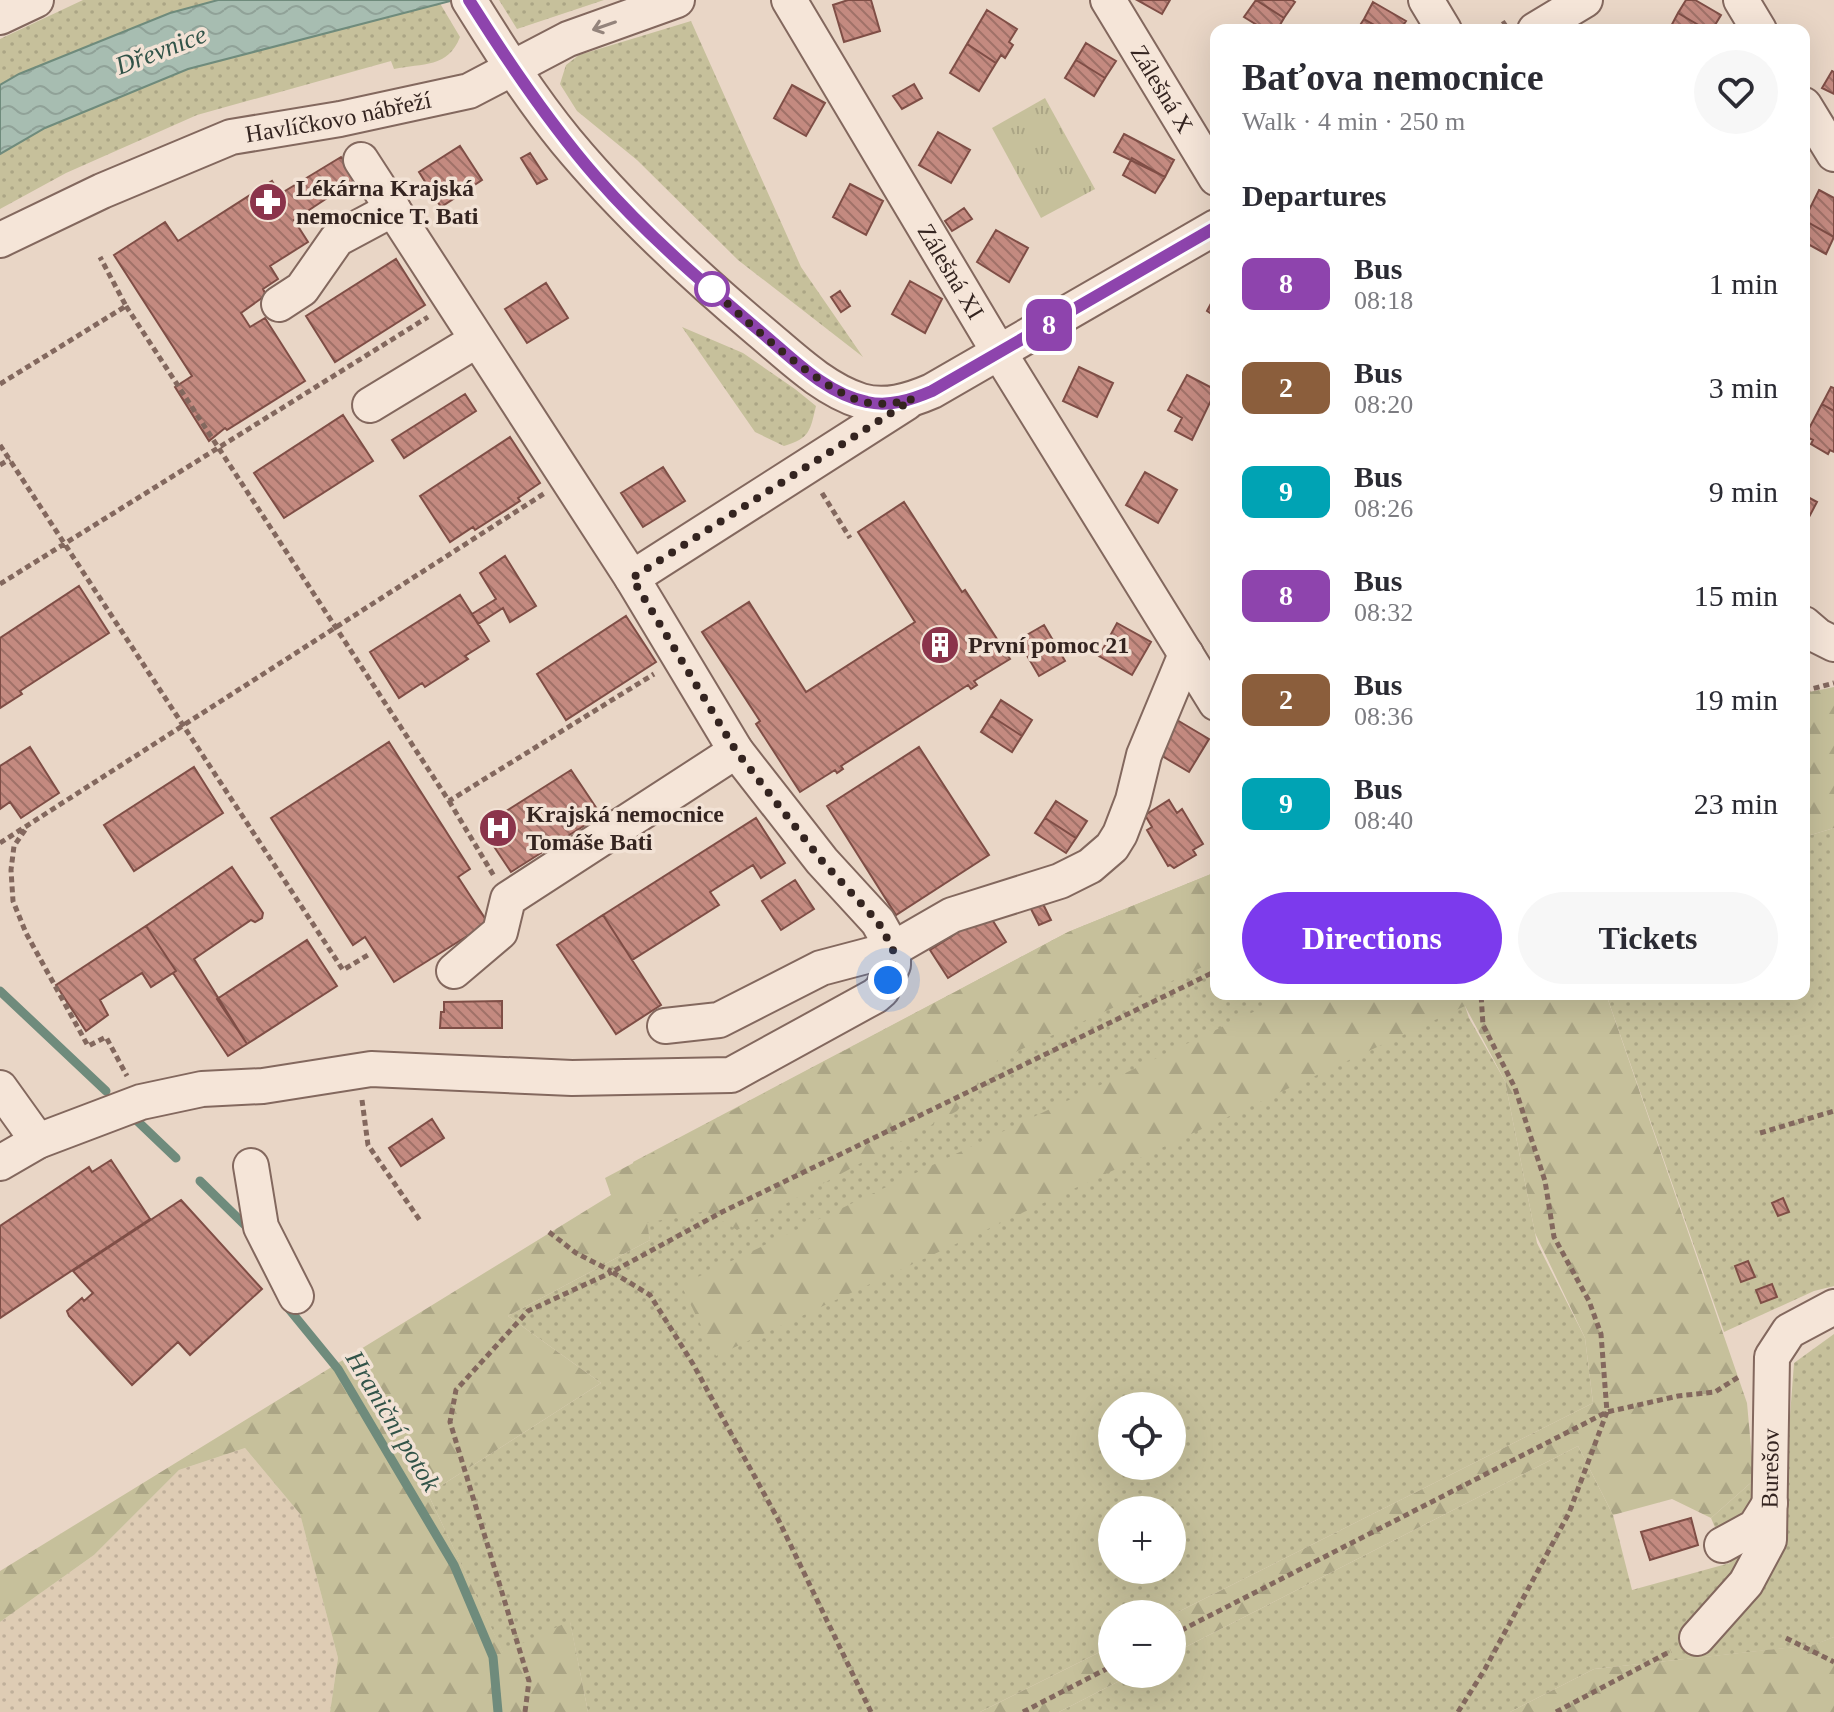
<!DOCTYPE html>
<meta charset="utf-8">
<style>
:root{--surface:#fff;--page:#f7f7f7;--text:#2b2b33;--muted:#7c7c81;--accent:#7c3aed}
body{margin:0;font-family:Georgia,serif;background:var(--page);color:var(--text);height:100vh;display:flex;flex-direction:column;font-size:30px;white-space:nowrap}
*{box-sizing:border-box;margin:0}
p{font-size:26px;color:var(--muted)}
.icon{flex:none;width:44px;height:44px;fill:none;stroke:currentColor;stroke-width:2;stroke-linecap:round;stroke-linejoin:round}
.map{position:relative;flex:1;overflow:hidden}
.side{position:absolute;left:1210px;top:24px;width:600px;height:976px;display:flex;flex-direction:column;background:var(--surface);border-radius:16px;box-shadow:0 8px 32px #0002}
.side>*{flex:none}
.badge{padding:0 16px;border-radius:12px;font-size:28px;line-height:52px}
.tools{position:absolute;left:1098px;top:1392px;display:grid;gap:16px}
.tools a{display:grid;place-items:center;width:88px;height:88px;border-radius:50%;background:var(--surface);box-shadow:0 8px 32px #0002;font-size:40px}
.you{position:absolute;width:40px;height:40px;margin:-20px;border:6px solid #fff;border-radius:50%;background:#1a73e8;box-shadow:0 0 0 12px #1a73e833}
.map>.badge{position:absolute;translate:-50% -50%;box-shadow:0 0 0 4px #fff}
h2{padding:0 32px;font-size:30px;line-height:72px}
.round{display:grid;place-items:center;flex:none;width:84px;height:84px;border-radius:42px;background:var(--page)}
.headline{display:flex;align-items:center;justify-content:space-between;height:136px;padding:0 32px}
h1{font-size:38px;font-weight:700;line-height:60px}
.button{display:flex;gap:16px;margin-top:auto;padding:16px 32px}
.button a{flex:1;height:92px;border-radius:48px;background:var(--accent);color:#fff;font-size:32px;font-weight:700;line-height:92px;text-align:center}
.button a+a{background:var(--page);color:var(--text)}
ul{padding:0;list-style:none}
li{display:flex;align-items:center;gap:24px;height:104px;padding:0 32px}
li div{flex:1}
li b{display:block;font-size:30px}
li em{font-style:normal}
li .badge{min-width:88px;font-weight:700;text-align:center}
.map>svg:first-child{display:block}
.farmland{fill:url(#farmland-dots)}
.grass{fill:url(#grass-dots);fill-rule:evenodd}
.forest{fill:url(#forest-firs)}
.park{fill:url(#park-tufts)}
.water{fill:url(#water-waves);stroke:#6f8b7c;stroke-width:2}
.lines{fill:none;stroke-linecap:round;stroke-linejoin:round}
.stream{stroke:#6f8b7c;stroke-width:9}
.building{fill:url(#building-back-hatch);stroke:#7f4e46;stroke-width:2}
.minor-casing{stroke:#83685e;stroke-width:38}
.path{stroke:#83685e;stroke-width:5;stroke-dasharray:6 4;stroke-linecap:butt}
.minor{stroke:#f5e5d8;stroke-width:34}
.oneway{stroke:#94847c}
.line-casing{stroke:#fff;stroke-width:18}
.line{stroke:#8e44ad;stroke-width:12}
.walk{stroke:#342420;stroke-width:8;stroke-dasharray:0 14.4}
.stop-dot{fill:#fff;stroke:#8e44ad;stroke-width:4}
.labels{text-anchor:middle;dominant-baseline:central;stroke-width:7;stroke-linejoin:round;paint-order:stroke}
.street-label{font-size:24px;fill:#342420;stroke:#f2e2d5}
.poi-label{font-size:24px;font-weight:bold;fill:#342420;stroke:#f2e2d5;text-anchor:start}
.water-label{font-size:26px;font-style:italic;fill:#315348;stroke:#f2e2d5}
</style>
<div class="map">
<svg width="1834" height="1712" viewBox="0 0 1834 1712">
<defs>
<pattern id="farmland-dots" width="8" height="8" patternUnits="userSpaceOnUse" patternTransform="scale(2)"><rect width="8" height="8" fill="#deccb4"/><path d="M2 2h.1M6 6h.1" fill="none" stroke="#bfaf9a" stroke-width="1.8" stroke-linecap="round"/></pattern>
<pattern id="grass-dots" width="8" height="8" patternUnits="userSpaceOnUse" patternTransform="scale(2)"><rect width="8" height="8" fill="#c6c09b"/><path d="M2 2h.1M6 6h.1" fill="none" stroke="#aba585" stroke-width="1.8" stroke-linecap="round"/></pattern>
<pattern id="forest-firs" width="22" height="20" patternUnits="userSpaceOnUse" patternTransform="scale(2)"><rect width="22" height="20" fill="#c6c09b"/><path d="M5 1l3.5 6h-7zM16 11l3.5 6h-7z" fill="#aba585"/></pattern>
<pattern id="park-tufts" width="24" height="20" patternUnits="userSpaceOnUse" patternTransform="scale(2)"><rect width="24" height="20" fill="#c6c09b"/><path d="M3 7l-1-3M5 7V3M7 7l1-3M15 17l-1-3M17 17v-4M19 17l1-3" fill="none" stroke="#aba585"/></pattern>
<pattern id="water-waves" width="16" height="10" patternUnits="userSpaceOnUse" patternTransform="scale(2)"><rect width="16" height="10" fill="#a7bdb1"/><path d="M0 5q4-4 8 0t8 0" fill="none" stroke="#90a298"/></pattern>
<pattern id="building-back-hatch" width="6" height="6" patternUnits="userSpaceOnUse" patternTransform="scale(2)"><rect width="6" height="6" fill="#c48a80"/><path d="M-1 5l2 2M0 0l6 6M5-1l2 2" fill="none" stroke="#a07168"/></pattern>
</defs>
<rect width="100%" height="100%" fill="#e9d6c6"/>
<path class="farmland" d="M245 1448 300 1514 338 1658 330 1712H0V1622L94 1555 179 1470Z"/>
<path class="grass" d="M83 0H438L460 37C448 68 423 63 394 69L391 61 197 115 66 173 0 209V39Z
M499 0H604L517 29Z
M691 21 801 267 863 357 738 260 637 160 577 111 560 84 566 65 579 55Z
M682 327 743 353 795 389 816 406C810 431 810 438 784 446L755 432Z
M1834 828V1286L1814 1291 1724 1332 1606 994H1804V837Z
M1216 872V994H1461L1469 1018 1505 1081 1537 1243 1585 1338 1593 1403 1172 1615 1112 1614V1646L980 1712H588L570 1622 503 1653 428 1494 601 1383 508 1316 650 1240 633 1162 1068 932ZM1112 1406H1172V1466H1112ZM1112 1510H1172V1570H1112Z
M1834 1334V1637L1814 1645 1594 1669 1510 1712H1059L1133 1674H1172V1654L1578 1446 1613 1515 1632 1590 1730 1563 1711 1518 1754 1480 1783 1509 1794 1363Z"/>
<path class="forest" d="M1834 687V828L1804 837V693Z
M1216 872V961L998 1060 957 1111 737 1230 706 1211 647 1223 650 1240 508 1316 601 1383 428 1494 503 1652 570 1621 588 1712H330L338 1658 300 1514 245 1448 179 1470 94 1555 0 1622V1571L611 1195 605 1178 1068 932Z
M1291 994H1606L1747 1403 1754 1480 1711 1518 1672 1499 1613 1515 1578 1446 1172 1654V1615L1593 1403 1585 1338 1535 1233 1505 1081 1465 1006 716 1356 681 1285Z
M1834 1637V1712H1510L1594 1669 1813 1645Z
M1112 1646V1674H1133L1059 1712H980Z"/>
<path class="park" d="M1045 98 1095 189 1041 218 992 128Z"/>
<path class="water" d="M218 0H454L188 69 45 128 0 154V85L19 74 170 13Z"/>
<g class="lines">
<path class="stream" d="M0 991 106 1091
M131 1115 176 1158
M200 1181 250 1230
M284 1303 338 1369 454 1565 493 1657 498 1712"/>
</g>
<path class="building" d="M848 0H871L880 31 844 42 833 5Z
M1137 0H1170L1162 14Z
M1256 0H1292L1295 2 1284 18Z
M1256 0 1284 18 1277 30H1265L1244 17Z
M1686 0H1695L1721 15 1712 30H1707L1678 13Z
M1373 2 1406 21 1400 30H1383L1364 19Z
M987 10 1017 29 1009 42 1013 45 1005 58 1001 55 996 63 967 44Z
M1678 13 1707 30H1669Z
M1364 19 1383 30H1357Z
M1086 43 1116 61 1105 78 1076 60Z
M967 44 996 63 979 91 950 73Z
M1076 60 1105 78 1094 96 1065 78Z
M1832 71 1834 72V94L1822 88Z
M914 84 922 98 902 109 893 96Z
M792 85 825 103 806 136 774 118Z
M938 132 970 150 951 183 919 165Z
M1124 134 1174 160 1165 177 1114 152Z
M460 146 482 180 441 207 419 172Z
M530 153 547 179 537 184 521 158Z
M341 157 356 179 294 220 308 242 270 266 278 279 263 289 266 295 241 313 250 327 265 318 305 381 227 430 225 428 209 441 175 387 192 376 114 255 165 222 178 241 272 181 280 194Z
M1132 158 1165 177 1155 193 1123 175Z
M850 184 883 201 866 235 833 217Z
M1819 190 1834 198V237L1804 220Z
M964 208 972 219 952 231 945 221Z
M1804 220 1834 237 1826 254 1804 242Z
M996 230 1028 248 1009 282 977 262Z
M396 259 425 305 335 362 306 316Z
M910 281 942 299 925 333 892 314Z
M546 283 568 318 527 343 505 309Z
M840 291 850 306 841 312 831 297Z
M1216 294V317L1207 311Z
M1079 367 1113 383 1097 417 1063 401Z
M1187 375 1216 390 1192 440 1175 431 1182 418 1168 410Z
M1831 387 1834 388V411L1822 404Z
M465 394 476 411 404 458 392 440Z
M1822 404 1834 411V452L1830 450 1828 454 1811 444 1813 440 1805 436Z
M343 415 373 461 284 518 254 473Z
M510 437 540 483 518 498 520 501 475 530 473 527 450 542 420 496Z
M663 467 685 501 643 527 621 493Z
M1145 472 1177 490 1158 523 1126 505Z
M1804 495 1817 502 1808 519 1804 517Z
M904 502 962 592 965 590 1010 659 974 681 977 685 971 689 968 685 841 766 843 769 837 773 835 770 800 792 756 724 760 721 702 632 749 602 806 692 915 622 858 532Z
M505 556 536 606 510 622 503 608 478 624 472 614 496 599 480 573Z
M79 586 109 633 20 691 22 694 0 708V638Z
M460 595 489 641 465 656 468 659 425 687 422 683 399 698 370 652Z
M626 616 656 662 566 720 537 674Z
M1117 623 1151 642 1132 675 1099 656Z
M1044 625 1065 661 1039 676 1018 640Z
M1001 700 1032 720 1022 736 991 716Z
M991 716 1022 736 1012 752 981 732Z
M1177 720 1209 739 1189 772 1157 753Z
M389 742 470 869 458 877 488 923 394 982 365 937 353 945 271 818Z
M30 747 59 793 21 818 10 802 0 809V766Z
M919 747 989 855 896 915 827 806Z
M194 767 223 813 134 871 104 825Z
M571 770 601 815 511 872 481 827Z
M1169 800 1177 813 1182 809 1203 844 1193 850 1196 855 1174 868 1170 865 1168 866 1147 830 1152 827 1145 815Z
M1056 801 1087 821 1076 838 1045 818Z
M756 818 785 863 761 878 753 865 710 892 719 905 632 960 603 915Z
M1045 818 1076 838 1066 853 1035 833Z
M232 867 263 913 262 918 255 922 251 920 194 959 247 1044 228 1056 173 973 176 971 146 926Z
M795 880 814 909 781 930 762 901Z
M1041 900 1051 920 1039 925 1029 905Z
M988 913 1006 942 948 978 930 950 952 936 948 931 953 935Z
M603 915 661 1005 616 1034 557 945Z
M146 926 176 971 151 987 142 973 100 1000 108 1015 86 1031 56 985Z
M307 940 337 986 247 1044 217 999Z
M502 1001V1028H440L441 1012H444V1002Z
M432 1119 444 1138 401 1166 389 1148Z
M111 1160 150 1219 0 1318V1226L89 1167 92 1172Z
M1783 1198 1789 1212 1778 1216 1772 1203Z
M181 1200 262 1289 190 1355 178 1342 132 1385 69 1316 67 1311 82 1298 84 1301 93 1293 73 1271Z
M1748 1261 1755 1277 1741 1282 1735 1266Z
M1772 1284 1777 1297 1761 1303 1756 1290Z
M1691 1518 1698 1545 1650 1560 1641 1532Z"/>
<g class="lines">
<defs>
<g id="minor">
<path d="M469 0C499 48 530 97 566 141 624 211 691 273 761 332 791 357 823 389 861 401 885 408 909 401 932 391L1216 227"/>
<path id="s1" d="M789 0 1000 354 1216 703"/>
<path id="s2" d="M1108 0 1216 178"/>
<path d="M1426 0 1444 30"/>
<path d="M1741 0 1759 30"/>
<path d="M0 17 36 0"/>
<path d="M1535 30 1585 0"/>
<path d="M1804 105 1834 154"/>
<path id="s3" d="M0 240 102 191 231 137 340 119 469 91 568 39 677 0"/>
<path d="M279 304 302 289 337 239 393 209"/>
<path d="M370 405 477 340"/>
<path d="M632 578 906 403"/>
<path d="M1804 624 1818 636 1834 644"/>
<path d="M454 971 500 932 508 899 736 751"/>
<path d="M665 1026 719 1020 821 968 893 949 952 915 1060 881 1090 866 1112 847 1120 834 1133 800 1144 755 1186 654"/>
<path d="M0 1088 38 1141"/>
<path d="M0 1163 38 1141 141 1102 202 1089 263 1086 371 1069 572 1078 731 1075 875 996 882 990 893 965V949L878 922 822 861 736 751 632 578 361 160"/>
<path d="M251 1166 261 1227 296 1296"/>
<path d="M1722 1545 1755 1527 1770 1503"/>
<path id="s4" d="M1697 1638 1746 1583 1769 1540 1772 1357 1789 1331 1834 1307"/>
</g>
</defs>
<use href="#minor" class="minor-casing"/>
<path class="path" d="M1494 30 1506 22
M126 306 449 801 654 674
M0 384 126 306 100 257
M0 445 343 970 368 955
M0 465 10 459
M822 493 850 538
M0 584 428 317
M1804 691 1834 683
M449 801 494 876
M25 830 14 846 11 870 13 901 26 933 88 1046 106 1037 127 1076
M0 843 545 493
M362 1100 368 1145 421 1222
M1760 1133 1834 1111
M549 1232 576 1253 611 1271
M1172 1635 1607 1412 1678 1396 1715 1392 1740 1376
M1786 1638 1834 1662
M525 1712 529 1681 450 1422 456 1390 528 1311 612 1272
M871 1712 779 1521 693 1364 650 1295 612 1272 722 1212 1216 971
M1023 1712 1112 1666
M1458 1712 1485 1669 1569 1513 1607 1412 1601 1334 1589 1301 1554 1237 1545 1181 1515 1088 1483 1025 1481 994
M1556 1712 1671 1651"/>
<use href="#minor" class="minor"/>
</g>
<defs><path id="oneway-shaft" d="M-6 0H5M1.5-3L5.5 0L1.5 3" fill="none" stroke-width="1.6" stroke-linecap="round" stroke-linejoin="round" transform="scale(2)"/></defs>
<use class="oneway" href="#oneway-shaft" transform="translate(604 26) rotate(161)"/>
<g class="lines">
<defs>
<path id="line" d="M469 0C508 62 549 123 597 178 646 234 704 284 761 332 792 358 826 394 867 402 889 407 911 400 932 391L1216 227"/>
</defs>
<use href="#line" class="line-casing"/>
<use href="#line" class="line"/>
<path class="walk" d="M712 289 704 282C740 315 818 390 864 402 880 406 897 403 913 399L632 578 736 751 822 861 878 922 893 949V965L888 980"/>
</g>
<defs>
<symbol id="pharmacy-disc" viewBox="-11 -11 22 22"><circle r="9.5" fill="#8b344b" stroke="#f2e2d5"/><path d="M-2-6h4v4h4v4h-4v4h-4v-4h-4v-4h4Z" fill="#fff"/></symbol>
<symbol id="building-disc" viewBox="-11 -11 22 22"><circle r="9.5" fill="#8b344b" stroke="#f2e2d5"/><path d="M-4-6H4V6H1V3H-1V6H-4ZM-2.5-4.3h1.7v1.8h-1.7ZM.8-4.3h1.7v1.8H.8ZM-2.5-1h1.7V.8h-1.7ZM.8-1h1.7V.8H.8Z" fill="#fff"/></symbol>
<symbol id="hospital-disc" viewBox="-11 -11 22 22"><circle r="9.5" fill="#8b344b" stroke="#f2e2d5"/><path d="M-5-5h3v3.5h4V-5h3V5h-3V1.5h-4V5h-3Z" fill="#fff"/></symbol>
</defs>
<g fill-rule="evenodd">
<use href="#pharmacy-disc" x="246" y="180" width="44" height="44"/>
<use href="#building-disc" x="918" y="623" width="44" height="44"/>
<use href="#hospital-disc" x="476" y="806" width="44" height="44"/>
</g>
<circle class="stop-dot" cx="712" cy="289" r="16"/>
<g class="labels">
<g class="street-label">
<text stroke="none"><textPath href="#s2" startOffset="104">Zálešná X</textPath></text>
<text stroke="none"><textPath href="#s3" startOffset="362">Havlíčkovo nábřeží</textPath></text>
<text stroke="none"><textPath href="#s1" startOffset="316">Zálešná XI</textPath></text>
<text stroke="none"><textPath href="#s4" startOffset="194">Burešov</textPath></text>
</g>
<g class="poi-label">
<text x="296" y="188">Lékárna Krajská<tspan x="296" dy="28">nemocnice T. Bati</tspan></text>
<text x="968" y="645">První pomoc 21</text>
<text x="526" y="814">Krajská nemocnice<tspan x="526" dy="28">Tomáše Bati</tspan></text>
</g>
<g class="water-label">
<text transform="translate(161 50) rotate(-21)">Dřevnice</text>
<text transform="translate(393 1421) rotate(59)">Hraniční potok</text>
</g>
</g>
</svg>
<div class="tools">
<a><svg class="icon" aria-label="locate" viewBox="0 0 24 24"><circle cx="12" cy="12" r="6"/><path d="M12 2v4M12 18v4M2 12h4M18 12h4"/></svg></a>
<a>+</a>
<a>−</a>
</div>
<div class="you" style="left:888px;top:980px"></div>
<b class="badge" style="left:1049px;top:325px;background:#8e44ad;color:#fff">8</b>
<section class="side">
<div class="headline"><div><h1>Baťova nemocnice</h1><p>Walk · 4 min · 250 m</p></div><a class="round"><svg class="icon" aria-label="heart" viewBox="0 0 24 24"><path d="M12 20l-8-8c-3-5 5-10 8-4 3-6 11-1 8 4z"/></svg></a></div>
<h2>Departures</h2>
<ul>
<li><span class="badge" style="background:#8e44ad;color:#fff">8</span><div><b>Bus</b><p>08:18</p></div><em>1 min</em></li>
<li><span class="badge" style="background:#8b5e3c;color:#fff">2</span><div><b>Bus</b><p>08:20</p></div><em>3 min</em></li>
<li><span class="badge" style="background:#00a3b4;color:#fff">9</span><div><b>Bus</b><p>08:26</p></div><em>9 min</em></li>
<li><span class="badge" style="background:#8e44ad;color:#fff">8</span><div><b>Bus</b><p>08:32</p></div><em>15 min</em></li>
<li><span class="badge" style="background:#8b5e3c;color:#fff">2</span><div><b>Bus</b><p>08:36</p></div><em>19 min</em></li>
<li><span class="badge" style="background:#00a3b4;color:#fff">9</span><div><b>Bus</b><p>08:40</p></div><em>23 min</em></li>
</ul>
<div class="button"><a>Directions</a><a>Tickets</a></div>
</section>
</div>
